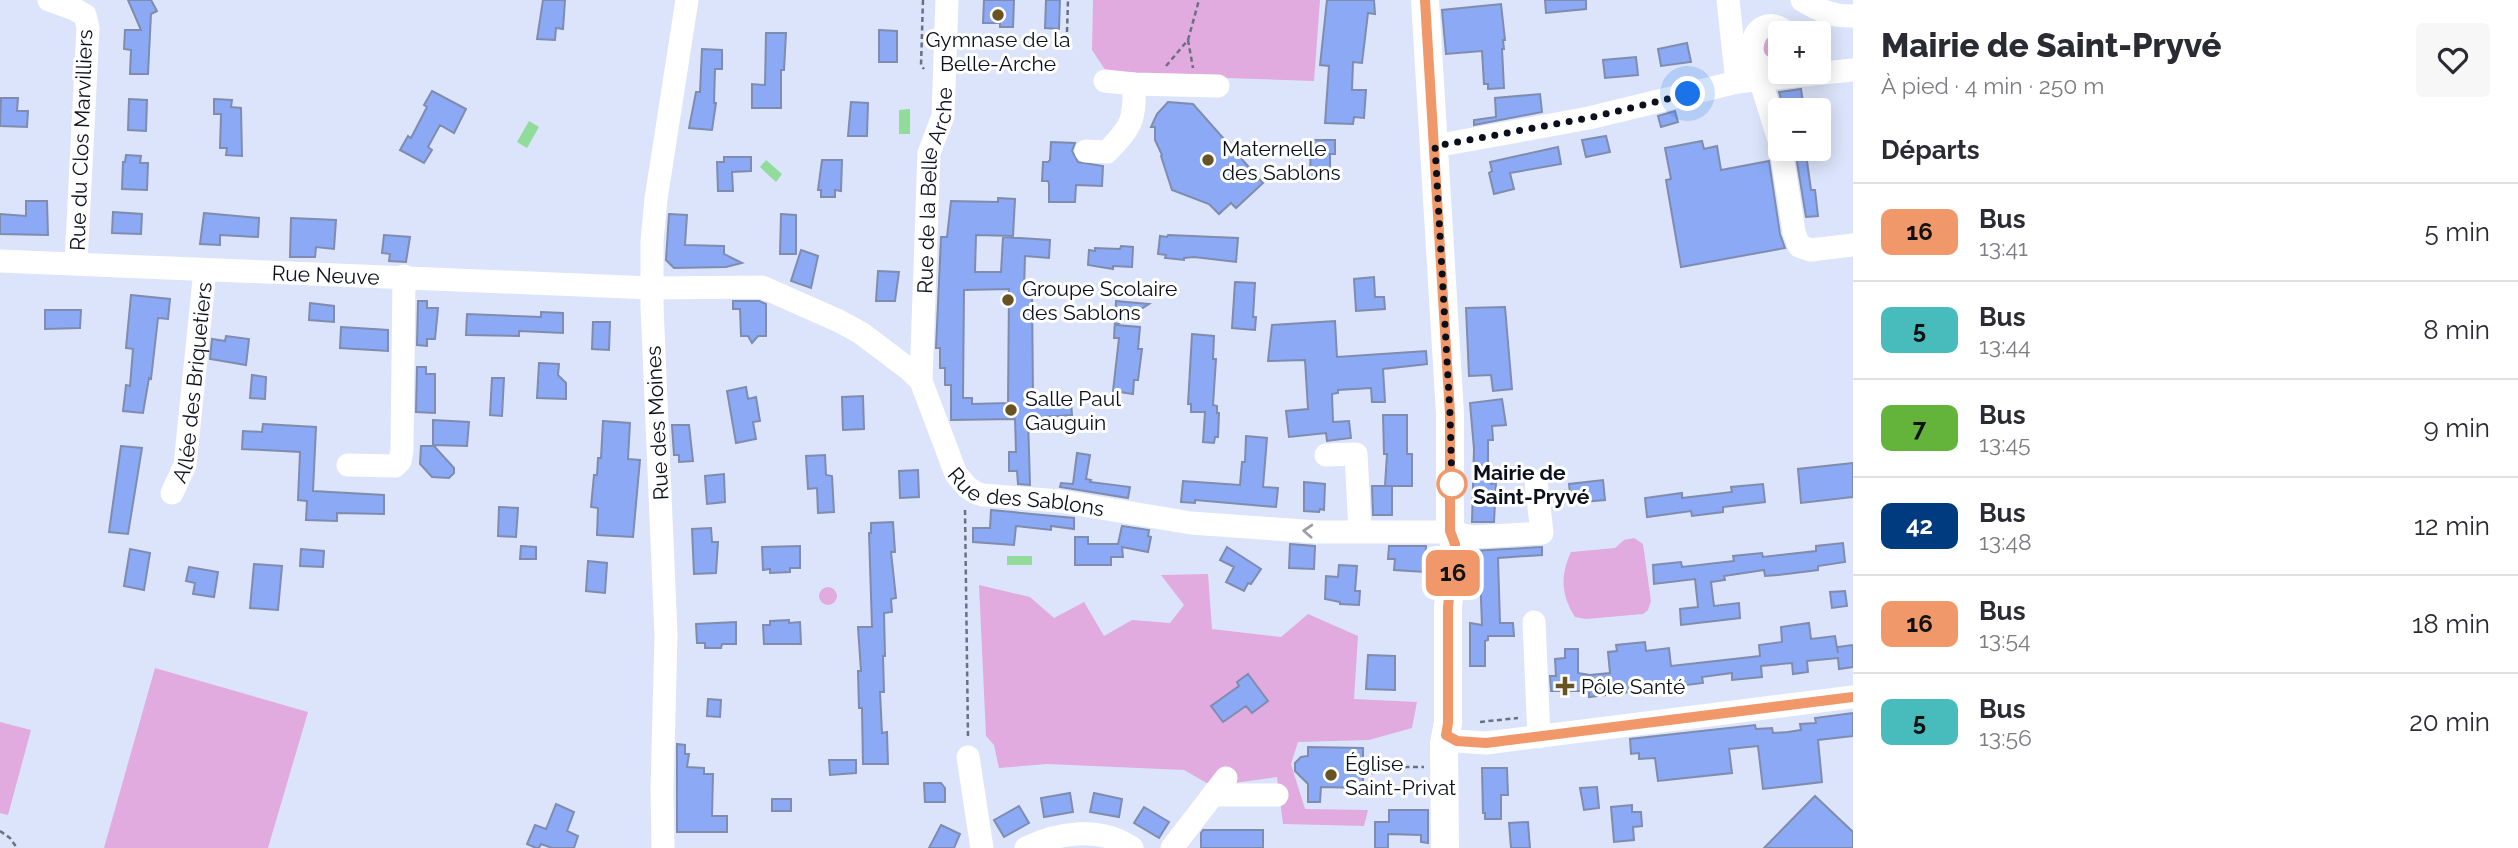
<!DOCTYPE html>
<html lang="fr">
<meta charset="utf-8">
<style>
:root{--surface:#fff;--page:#f7f7f7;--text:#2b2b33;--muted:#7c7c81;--line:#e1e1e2}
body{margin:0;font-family:Raleway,sans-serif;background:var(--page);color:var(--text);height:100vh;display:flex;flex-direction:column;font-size:26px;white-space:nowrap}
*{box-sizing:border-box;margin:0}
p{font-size:23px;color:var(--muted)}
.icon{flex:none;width:38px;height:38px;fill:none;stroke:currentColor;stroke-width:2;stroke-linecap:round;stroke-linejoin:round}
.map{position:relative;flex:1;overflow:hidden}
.sheet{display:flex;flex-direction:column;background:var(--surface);width:665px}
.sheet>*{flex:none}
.badge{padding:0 14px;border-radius:10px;font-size:24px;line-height:46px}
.controls{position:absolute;left:1768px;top:21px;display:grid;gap:14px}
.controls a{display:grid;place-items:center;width:63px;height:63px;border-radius:7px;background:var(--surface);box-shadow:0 4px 18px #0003;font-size:35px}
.you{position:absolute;width:35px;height:35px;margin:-18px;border:5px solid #fff;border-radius:50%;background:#1a73e8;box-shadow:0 0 0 10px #1a73e833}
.map>.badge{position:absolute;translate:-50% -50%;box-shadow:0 0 0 4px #fff}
h2{padding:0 28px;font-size:26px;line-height:63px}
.round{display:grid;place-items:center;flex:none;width:74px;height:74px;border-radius:7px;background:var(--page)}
.summary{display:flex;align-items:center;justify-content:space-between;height:119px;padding:0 28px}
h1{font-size:33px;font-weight:800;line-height:52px}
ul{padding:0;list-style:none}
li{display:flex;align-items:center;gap:21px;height:98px;padding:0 28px;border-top:2px solid var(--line)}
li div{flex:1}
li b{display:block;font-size:26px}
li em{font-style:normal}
li .badge{min-width:77px;font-weight:700;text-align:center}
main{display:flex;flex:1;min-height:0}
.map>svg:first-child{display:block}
.green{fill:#e1abdf}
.water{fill:#91db9b}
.building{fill:#8ca9f5;stroke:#7f8cae;stroke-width:2;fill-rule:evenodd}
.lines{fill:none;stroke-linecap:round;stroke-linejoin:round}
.path{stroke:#697080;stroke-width:2.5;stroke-dasharray:5 3.5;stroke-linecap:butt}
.minor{stroke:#fff;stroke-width:23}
.major{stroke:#fff;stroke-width:28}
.oneway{stroke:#9d9fa4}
.line-casing{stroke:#fff;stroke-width:16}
.line{stroke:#f0986a;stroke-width:10}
.walk{stroke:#0b101c;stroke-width:7;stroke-dasharray:0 12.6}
.poi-dot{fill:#675422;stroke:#fff;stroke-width:2.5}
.stop-dot{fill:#fff;stroke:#f0986a;stroke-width:3.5}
.labels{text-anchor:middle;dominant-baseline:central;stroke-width:6;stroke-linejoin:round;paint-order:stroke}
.poi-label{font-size:21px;fill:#0b101c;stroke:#fff;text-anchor:start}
.street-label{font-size:21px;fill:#0b101c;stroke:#fff}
.stop-label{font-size:21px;font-weight:bold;fill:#0b101c;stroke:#fff;text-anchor:start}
</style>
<main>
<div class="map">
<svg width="1853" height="848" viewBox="0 0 1853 848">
<rect width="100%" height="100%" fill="#dbe4fa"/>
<path class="green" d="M1093 0H1320L1314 81 1108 74 1092 50Z
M1780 37V58L1767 60 1759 42 1761 38Z
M1634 538 1643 544 1651 601 1648 610 1643 614 1586 619 1575 617C1561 595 1560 576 1571 552L1615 548 1624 540Z
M1208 574 1212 629 1281 637 1308 614 1358 636 1354 699 1417 702 1412 728 1369 740 1298 742 1291 764 1305 809 1368 810 1364 826 1283 824 1277 777 1212 786 1184 770 1047 764 999 768 994 745 986 736 979 585 1030 597 1054 618 1084 602 1104 636 1132 620 1170 623 1184 605 1161 575Z
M819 596a9 9 0 1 1 18 0a9 9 0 1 1-18 0Z
M155 668 308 712 268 848H104Z
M0 722 31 730 8 815 0 813Z"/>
<path class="water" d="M910 109V134H899V110Z
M529 121 539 127 527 148 517 142Z
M766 160 782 174 776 182 760 167Z
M1007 556H1032V565H1007Z"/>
<path class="building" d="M128 0H151L157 11 151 14 148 74H130L131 50 124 49 125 30H141Z
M543 0H565L563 29 556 28 555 40 537 39Z
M984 0H1014L1013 27H1000V23H983Z
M1046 0H1060L1059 29 1045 28Z
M1327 0H1374L1375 14 1368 13 1362 63 1353 62 1352 90H1366L1364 118 1354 117 1353 124 1325 123 1329 66 1320 65Z
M1545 0H1586V9L1546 13Z
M1501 4 1505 40H1503L1504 49H1502L1504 88 1488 89V84H1484L1482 51 1446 54 1442 10Z
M879 30 897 31V62H879Z
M766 33H786L784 70H781V108H752V84L765 85Z
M1687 43 1691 62 1661 66 1658 49Z
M702 49 722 50V69H715L714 103H716L712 130 689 128 696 92H700Z
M1636 57 1638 75 1605 78 1603 60Z
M1801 89 1804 110H1784L1779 92Z
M432 91 466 109 454 133 440 125 428 147 432 150 424 163 400 150 408 136 411 138 427 107 424 105Z
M1540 94 1542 112 1474 125V120L1496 117 1495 98Z
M1 98H18L17 111H28L27 127 0 126Z
M129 99 147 100 146 131 128 130Z
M214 99 232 100 231 107 241 108 242 156 226 155 227 148H220L221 114H214Z
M851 102 868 103 867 136H848Z
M1168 102 1193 104 1263 183 1236 208 1231 203 1219 214 1209 204 1172 190 1161 156 1162 155 1155 140V127H1151L1157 114Z
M1675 111 1678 122 1661 127 1658 116Z
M1606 136 1610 152 1586 157 1582 140Z
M1311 140H1335V154H1330V176H1310Z
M1702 141 1704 149 1717 146 1721 170 1769 161 1780 234 1785 248 1681 267 1666 180 1671 179 1665 148Z
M1051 142 1075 143 1072 151 1078 162 1103 166 1102 186 1076 185 1075 202H1049V184L1048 181H1042L1043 162H1048L1050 160Z
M1558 147 1561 164 1510 173 1514 189 1494 194 1489 173 1492 171 1490 162Z
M1806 154 1811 190H1815L1818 216 1806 217 1796 156Z
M126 155 141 156 140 163H148L147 190 122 189 123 162H125Z
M724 157H751V171L732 172 733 191H718L717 162H724Z
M822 160H842L841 191 835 190V197H821V190H818Z
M998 198 1015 199 1013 236 976 235 975 272H1001L1003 237 1050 240 1049 258 1025 256 1024 290H1032L1033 397H1063V403L1071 402 1072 415 1028 418 1030 485 1018 484 1017 471H1009V452H1016L1015 419 951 420V385H945V368H940V348H936L941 237H947L951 201 998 202ZM1009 289 1008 403 972 404V398H963L964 290Z
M26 201H47L48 235 0 234V214L26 216Z
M113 212 142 214 141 234 112 233Z
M204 213 259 218 258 237 220 235V245L200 244Z
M669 214 687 215 685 245 724 246V254L742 263 726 267 674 268 666 260Z
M781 214 796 215V254H780Z
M291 218 336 220 334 249 316 247 315 257H290Z
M384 235 410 237 406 262 389 261 390 254 382 253Z
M1168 235 1238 238 1236 262 1194 257 1184 258V260L1165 258 1166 255 1158 254 1160 236 1167 237Z
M1121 246 1133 247 1132 267 1113 266V269L1088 265 1089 250 1095 251V248L1120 249Z
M801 250 818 256 811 288 791 281Z
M878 271 899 272 895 301H876Z
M1374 277 1375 297H1384L1385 309 1356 311 1354 279Z
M1235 282 1255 283 1253 317H1256L1255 330 1232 328Z
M131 295 170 299 168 319 158 318 151 379 149 378 143 413 123 411 126 385 130 386 133 349 126 348Z
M418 301H427V308H438L435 339H427V346L417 345Z
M733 301H759L766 304V336H758L752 343 748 336H741L740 309H733Z
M1116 301 1149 304 1116 325 1140 327 1138 349H1142L1138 380H1134L1133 394 1113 391 1119 338H1114Z
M310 303 334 306V322L309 320Z
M1505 307 1512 389 1493 391 1491 375 1469 376 1466 308Z
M45 310H81L80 328 45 329Z
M541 312 563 313V333L519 331V336L466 335 467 314 541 317Z
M1335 321 1337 357 1426 351 1427 364 1383 369 1385 402H1372L1371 388 1338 390V393L1332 394 1333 422 1349 421 1351 438 1327 441 1326 433 1289 437 1286 411 1308 409 1305 360 1268 361 1272 325Z
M593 322H610L609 350 592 349Z
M341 327 388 330V351L340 348Z
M1192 334 1214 336 1213 359H1216L1213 405 1217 406V413H1219L1218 437H1215L1214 443 1203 442 1205 412H1191V404H1188Z
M226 336 249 339 246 365 210 359 212 339 225 341Z
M539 363 559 364 558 375 566 383V399L537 398Z
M417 367H426V374H435V413L416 412Z
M252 375 266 377 265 399 250 398Z
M492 378H504L502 416 490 415Z
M746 387 748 399 756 397 760 421 753 422 756 439 736 443 727 391Z
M863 396 864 429 843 430 842 397Z
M1502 399 1506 425 1492 426 1493 440H1488V471H1491V484L1496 483 1494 522H1472L1474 449 1470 403Z
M1383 415H1407V454H1412V486H1385L1387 454H1384Z
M433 420 469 422 467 446 433 445Z
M603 421 630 423 628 459 640 460 633 537 597 535 598 508 591 507 594 475H597L598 458H601Z
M263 424 316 427 313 491 384 495V514L337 513V521L306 520 307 501 298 500 300 452 242 449 243 431 262 432Z
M672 425H689L693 461 679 462V455H674Z
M1246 436 1267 438 1263 487 1278 488 1276 507 1195 500V503L1181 502 1183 481 1240 485 1242 462H1245Z
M121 446 142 448 128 534 109 532Z
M421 446H434L454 468V473L449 478 432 477 420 464Z
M1077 453 1090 455 1086 479 1091 480 1090 482 1130 487 1128 498 1060 487 1061 483 1073 484Z
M825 455 826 475 832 476 834 512 818 513 817 488 808 489 806 456Z
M1853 463V497L1801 503 1798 469Z
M918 470 919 497 900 498 899 471Z
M724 474 725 502 707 504 705 476Z
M1603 480 1605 500 1571 503 1569 484Z
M1304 482 1325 484 1324 510 1320 509 1319 512 1304 511Z
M1763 484 1765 502 1723 507V512L1692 516 1691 511 1647 517 1645 498 1682 493V498L1732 492 1731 487Z
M1372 486H1392V515H1373Z
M499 507 518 508 516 537 498 536Z
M991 510 1074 518V529L1051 526V530L1016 526 1014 545 973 542V528H990Z
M893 522 895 552H891L896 598 891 599 892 612 884 613 885 656H883L884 692H880L882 733 887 732 888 764H863L862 708H859L858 671H861L858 627H872L869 533H871V523Z
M1122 526 1149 530 1148 536 1151 537 1148 552 1122 547 1123 557H1111V565H1075V537H1088V544H1118Z
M711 528 712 542H718L716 573 694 574 692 529Z
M1843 543 1845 562 1818 566V570L1778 575 1765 576 1764 570 1724 576 1725 580 1711 582 1714 606 1739 603 1740 618 1681 625 1680 609 1698 607 1695 579 1654 584 1653 565 1681 562 1682 567 1734 561 1733 556 1762 553 1763 557 1816 551V546Z
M1290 544 1315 546 1314 569 1289 568Z
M521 546 536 547V559H520Z
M800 546V568H790V572L770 573V569L763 570 762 547Z
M1389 546H1426L1425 572 1394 570 1395 559H1388Z
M1227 547 1261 569 1251 584 1248 583 1244 591 1226 582 1234 567 1220 560Z
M1542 547V555L1498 558 1500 623H1513L1514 636H1488V640L1485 641V666H1470V623L1482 625 1480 574H1471V551Z
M130 549 150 553 144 590 124 586Z
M301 549 324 551 323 567 300 566Z
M588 561 607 563 605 593 586 591Z
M254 564 282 566 278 610 250 608Z
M1339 565 1357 566 1355 591H1360L1359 605 1340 604V602L1325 599 1326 576 1338 577Z
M189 567 218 572 214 597 193 594 195 583 186 581Z
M1845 591 1847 606 1832 608 1830 592Z
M789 620V623L800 622 801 644H764L763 625H770V621Z
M736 622V644H722L721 648H705V643H697L696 624Z
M1809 623 1811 639 1835 636 1838 653 1837 647 1853 645V667L1839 669 1838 658 1807 661 1808 672 1793 674 1792 663 1761 666 1762 677 1732 680V673L1702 677 1703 683 1589 697V691H1551L1550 676H1556L1555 659 1565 658V649H1578V673L1590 675 1610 673 1608 652 1617 651 1616 645 1645 642 1646 651 1669 648 1671 666 1760 656 1759 645 1782 642 1781 627Z
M1368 655 1395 656V690L1366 689Z
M1248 674 1268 701 1252 713 1246 706 1223 722 1211 706 1239 686 1237 682Z
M708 699 721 700 720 717 707 716Z
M1853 713V736L1818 740 1822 782 1763 789 1758 746 1729 749 1732 773 1658 781 1655 758 1639 759V753L1631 754 1630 739 1755 725 1756 729 1772 728 1773 733 1788 732 1801 730 1800 724 1816 723 1815 718Z
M677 744 685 745V754H689L687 767 704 768V774H713L712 816H727V832H677Z
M1308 747 1363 748V761H1374V773L1363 774V788L1321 787 1320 802H1308V784L1295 771V763L1301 757 1308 756Z
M829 760H856V773L830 775Z
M1482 768H1507L1508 795H1501V819H1485V813H1483Z
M924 783H941L945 788V802H925Z
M1597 787 1599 808 1584 810 1580 788Z
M1070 793 1073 812 1044 817 1041 798Z
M1094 793 1122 799 1119 817 1090 812Z
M1815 796 1853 832V848H1764Z
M772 799H791V811H772Z
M556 804 574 812 567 831 578 836 574 848H552L541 844 539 848H536L527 844 535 825 546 829Z
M1632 805V812H1641L1642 826 1633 827 1634 840 1614 842 1611 807Z
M1019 806 1029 823 1004 837 994 820Z
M1144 807 1169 822 1159 838 1134 823Z
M1389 810H1428V843L1421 842V835L1388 834V848H1375V822H1389Z
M1528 822 1530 848H1511L1509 823Z
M941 825 960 834 954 848H929Z
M1203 830H1263V848H1201V833Z"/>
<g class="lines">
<path class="path" d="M923 0 921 65 924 69
M1067 32 1068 0
M1188 40 1193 68
M1166 66 1188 40 1199 0
M965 510 968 737
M1480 722 1518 718
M1396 767H1424
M0 831 10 838 17 848"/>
<g class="minor">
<path d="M49 0 74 9 85 15 88 28 76 263"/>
<path d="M1728 0 1737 82"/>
<path d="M1802 0C1819 10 1833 17 1853 16"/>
<path d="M1780 66C1735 80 1750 2 1787 33"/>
<path d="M1760 79 1780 143"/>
<path d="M1105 81 1134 84 1218 86"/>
<path d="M1435 146 1589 118 1737 82 1853 70"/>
<path d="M1781 149 1794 232 1799 246 1811 250 1853 245"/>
<path d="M1086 151 1107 152C1132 126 1135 121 1134 84"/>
<path id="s1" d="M0 261 651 288 762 287 839 321 861 333 910 370 921 381 956 474 967 487 976 493 983 495 1059 501 1191 523 1317 532H1450L1473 537 1542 533 1536 481"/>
<path id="s2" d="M921 381 929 153 943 116 947 0"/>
<path d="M1326 455 1356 454 1360 531"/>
<path d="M348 465 395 466 400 461 402 450 404 276"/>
<path id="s3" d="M172 493 185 465 205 270"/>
<path d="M1534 622 1539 737"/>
<path d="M1446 735 1457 741 1486 743 1853 697"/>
<path d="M968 757 982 848"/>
<path d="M1215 792 1219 795H1277"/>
<path d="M663 848 662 790 666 635 652 306V241L656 199 687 0"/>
<path d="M1026 848C1059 832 1101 826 1132 848"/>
<path d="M1172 848 1226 778"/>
</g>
<path class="major" d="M1425 0 1450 414V532L1455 544 1448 607V723L1444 743 1445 848"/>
</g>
<defs><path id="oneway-chevron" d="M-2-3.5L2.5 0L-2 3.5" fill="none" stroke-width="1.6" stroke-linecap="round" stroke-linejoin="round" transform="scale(1.75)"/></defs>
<use class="oneway" href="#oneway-chevron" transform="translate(1308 531) rotate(-177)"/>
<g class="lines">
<defs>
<path id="line" d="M1425 0 1450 414V531L1455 544 1448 607V723L1446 735 1457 741 1486 743 1853 697"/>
</defs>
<use href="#line" class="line-casing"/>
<use href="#line" class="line"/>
<path class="walk" d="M1452 484V486L1450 414 1435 146 1589 118 1688 94"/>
</g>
<g class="poi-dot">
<circle cx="998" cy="15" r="7"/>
<circle cx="1208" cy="160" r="7"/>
<circle cx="1008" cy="300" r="7"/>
<circle cx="1011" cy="410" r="7"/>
<path d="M1561.5 675.5h7v7h7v7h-7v7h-7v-7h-7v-7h7z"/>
<circle cx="1331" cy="775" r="7"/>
</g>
<circle class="stop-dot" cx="1452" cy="484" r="14"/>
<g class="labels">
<g class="poi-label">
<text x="998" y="39" text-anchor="middle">Gymnase de la<tspan x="998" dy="24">Belle-Arche</tspan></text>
<text x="1222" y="148">Maternelle<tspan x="1222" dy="24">des Sablons</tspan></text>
<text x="1022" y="288">Groupe Scolaire<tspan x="1022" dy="24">des Sablons</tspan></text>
<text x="1025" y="398">Salle Paul<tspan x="1025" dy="24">Gauguin</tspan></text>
<text x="1581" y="686">Pôle Santé</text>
<text x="1345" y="763">Église<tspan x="1345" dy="24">Saint-Privat</tspan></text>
</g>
<g class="street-label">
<text transform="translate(81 140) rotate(-88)">Rue du Clos Marvilliers</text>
<text stroke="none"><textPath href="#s2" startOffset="192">Rue de la Belle Arche</textPath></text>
<text stroke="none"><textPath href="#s1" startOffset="326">Rue Neuve</textPath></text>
<text stroke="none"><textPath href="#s3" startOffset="114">Allée des Briquetiers</textPath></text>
<text transform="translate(657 423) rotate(-93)">Rue des Moines</text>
<text stroke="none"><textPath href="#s1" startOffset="1124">Rue des Sablons</textPath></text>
</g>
<g class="stop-label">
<text x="1473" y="472">Mairie de<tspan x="1473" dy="24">Saint-Pryvé</tspan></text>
</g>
</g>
</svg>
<div class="controls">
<a>+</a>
<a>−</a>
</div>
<div class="you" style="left:1688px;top:94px"></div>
<b class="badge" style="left:1453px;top:573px;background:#f0986a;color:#111">16</b>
</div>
<section class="sheet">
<div class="summary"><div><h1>Mairie de Saint-Pryvé</h1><p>À pied · 4 min · 250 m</p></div><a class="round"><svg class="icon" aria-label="heart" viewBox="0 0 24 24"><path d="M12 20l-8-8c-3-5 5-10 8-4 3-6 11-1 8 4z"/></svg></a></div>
<h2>Départs</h2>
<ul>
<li><span class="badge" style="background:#f0986a;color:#111">16</span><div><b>Bus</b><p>13:41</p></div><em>5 min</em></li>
<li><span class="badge" style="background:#48bcbc;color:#111">5</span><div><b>Bus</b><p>13:44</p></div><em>8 min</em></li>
<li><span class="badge" style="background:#64b33b;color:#111">7</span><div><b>Bus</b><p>13:45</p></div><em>9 min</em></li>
<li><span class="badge" style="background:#003b80;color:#fff">42</span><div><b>Bus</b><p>13:48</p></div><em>12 min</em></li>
<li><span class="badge" style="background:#f0986a;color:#111">16</span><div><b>Bus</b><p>13:54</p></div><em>18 min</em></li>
<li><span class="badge" style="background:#48bcbc;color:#111">5</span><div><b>Bus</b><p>13:56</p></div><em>20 min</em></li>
</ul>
</section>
</main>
